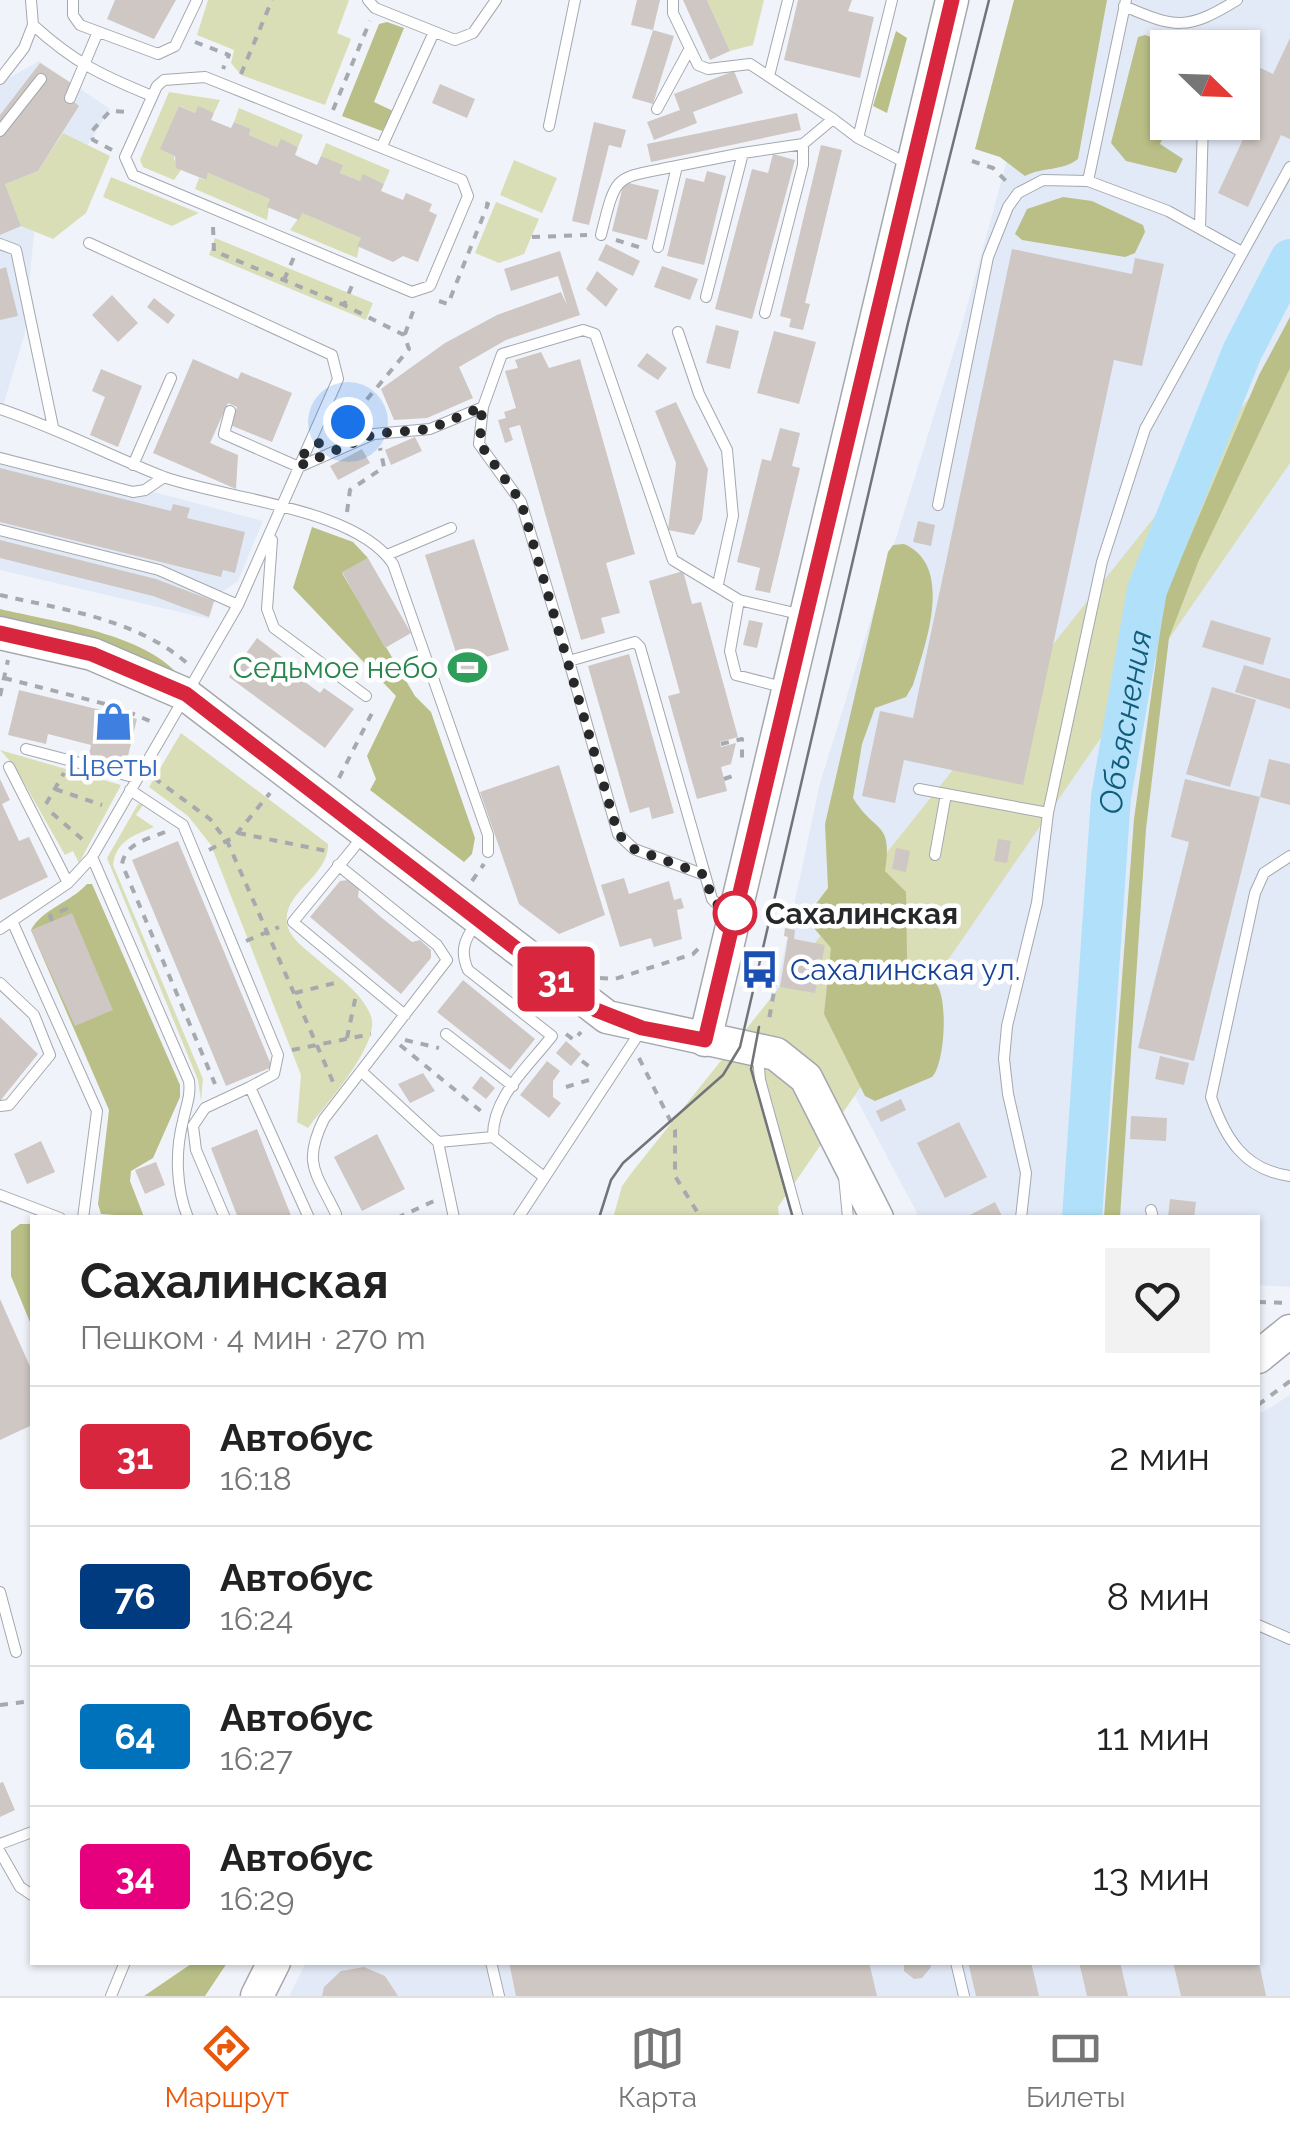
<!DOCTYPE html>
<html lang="ru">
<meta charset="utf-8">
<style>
:root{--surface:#fff;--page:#f2f2f2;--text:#222;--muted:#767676;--line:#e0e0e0;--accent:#ea580c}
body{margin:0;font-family:Raleway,sans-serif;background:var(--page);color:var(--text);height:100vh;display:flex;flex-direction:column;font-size:38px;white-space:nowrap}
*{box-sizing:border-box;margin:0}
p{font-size:32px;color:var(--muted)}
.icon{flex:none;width:55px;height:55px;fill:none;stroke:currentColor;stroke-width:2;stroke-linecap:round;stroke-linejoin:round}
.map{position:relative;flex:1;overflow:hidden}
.panel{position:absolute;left:30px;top:1215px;width:1230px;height:750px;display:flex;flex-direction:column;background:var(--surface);border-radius:0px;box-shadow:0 2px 8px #0004}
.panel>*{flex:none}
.badge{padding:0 20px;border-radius:8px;font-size:35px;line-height:65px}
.needle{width:65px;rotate:113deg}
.buttons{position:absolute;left:1150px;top:30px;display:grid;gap:20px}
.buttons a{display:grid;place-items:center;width:110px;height:110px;border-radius:0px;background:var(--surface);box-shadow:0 2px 8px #0004;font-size:50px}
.you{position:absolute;width:50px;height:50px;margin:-25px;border:8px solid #fff;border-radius:50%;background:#1a73e8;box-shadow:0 0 0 15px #1a73e833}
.map>.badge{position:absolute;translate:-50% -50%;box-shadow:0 0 0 5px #fff}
.round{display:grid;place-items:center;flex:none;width:105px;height:105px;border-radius:0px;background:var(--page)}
.overview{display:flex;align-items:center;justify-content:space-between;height:170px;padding:0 50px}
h1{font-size:48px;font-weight:700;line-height:75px}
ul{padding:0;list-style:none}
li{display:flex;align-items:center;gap:30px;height:140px;padding:0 50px;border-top:2px solid var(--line)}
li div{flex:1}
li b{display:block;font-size:38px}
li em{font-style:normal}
li .badge{min-width:110px;font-weight:700;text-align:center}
.menu{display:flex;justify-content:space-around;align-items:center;height:140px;border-top:2px solid var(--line);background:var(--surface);font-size:28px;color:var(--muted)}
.menu a{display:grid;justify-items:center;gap:5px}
.menu .on{color:var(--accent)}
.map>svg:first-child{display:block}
.built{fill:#e3eaf7;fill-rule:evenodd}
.green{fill:#d9deb7}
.forest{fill:#b9bf86}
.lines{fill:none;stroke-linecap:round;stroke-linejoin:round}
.river{stroke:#b1e1fa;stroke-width:40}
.building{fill:#cec7c3}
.service-casing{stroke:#a4a8ae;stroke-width:12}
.primary-casing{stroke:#a4a8ae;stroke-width:35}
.path{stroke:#a6a9ae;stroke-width:4;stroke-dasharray:8 8;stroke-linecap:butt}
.service{stroke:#fff;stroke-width:10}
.primary{stroke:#fff;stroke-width:32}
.tram{stroke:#727478;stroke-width:2.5}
.line-casing{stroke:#fff;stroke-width:22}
.line{stroke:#d7263d;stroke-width:15}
.walk{stroke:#27282a;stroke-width:10;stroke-dasharray:0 18}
.stop-dot{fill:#fff;stroke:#d7263d;stroke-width:5}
.labels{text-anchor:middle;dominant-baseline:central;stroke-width:9;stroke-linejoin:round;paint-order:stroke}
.leisure-label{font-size:30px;fill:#27864d;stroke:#fff;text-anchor:end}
.shop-label{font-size:30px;fill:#366cbe;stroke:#fff}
.stop-label{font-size:30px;font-weight:bold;fill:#27282a;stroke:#fff;text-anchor:start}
.transit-label{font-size:30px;fill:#164399;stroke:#fff;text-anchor:start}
.water-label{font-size:32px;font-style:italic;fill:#115c7b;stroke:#fff}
</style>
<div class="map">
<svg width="1290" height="1996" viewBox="0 0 1290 1996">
<rect width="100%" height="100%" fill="#f0f4fa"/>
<path class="built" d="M1051 0H1290V1287L1258 1285V1218L919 1217 812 1015 772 1008 820 783 961 328ZM1168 48H1242V122H1168Z
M39 61 110 109 34 232 25 333 0 416V83Z
M0 451 263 521 238 581 216 596 209 619 0 570Z
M1290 1395V1996H289L306 1962H1258V1415Z"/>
<path class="green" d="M208 0H349L337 33 351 39 325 105 241 75 231 63 234 50 197 35Z
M707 0H764L753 45 730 51Z
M169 92 220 100 214 113 198 107 195 113 180 106 174 159 181 170 174 180 143 167 140 160Z
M239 108 303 135 298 147 281 140 277 147 249 135 251 129 234 122Z
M63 133 110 156 86 213 53 239 21 226 5 184 38 171Z
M326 143 390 170 384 184 364 175 360 181 340 173 342 165 321 156Z
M514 160 557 178 542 213 500 195Z
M208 173 270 199 267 220 195 189 199 178 205 180Z
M111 177 199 213 172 226 103 197Z
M496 202 539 219 524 254 499 263 475 253Z
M302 213 361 238 357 258 290 230Z
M215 238 373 303 366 320 209 255Z
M1290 347V463L778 1207 779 1217 613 1218 622 1186 633 1171Z
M181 733 328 844C329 877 282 892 287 924 290 939 307 950 317 959 335 975 362 992 371 1016 381 1044 325 1105 308 1128L297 1122 301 1075 211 845 188 816 149 787Z
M0 750 121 785 79 863 73 851 65 855 15 767Z
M138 804 143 805 136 815 154 827C134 835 116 841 113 865L203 1079 201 1101 198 1080 107 858Z"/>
<path class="forest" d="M1014 0H1107L1078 159C1063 171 1042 167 1025 176L1000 157 975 149Z
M387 22 404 28 374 102 393 111 382 131 342 116 379 24Z
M896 31 907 38 887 113 873 106Z
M1145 35 1180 47 1168 48 1169 123 1160 144 1183 159 1176 173 1126 161 1111 143 1138 37Z
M1063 197 1092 201 1143 225 1145 232 1135 253 1125 257 1022 240 1015 234 1027 209Z
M1290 317V368L1199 560 1169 638 1146 829 1120 1217H1104L1134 819 1165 596 1259 375Z
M312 527 353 542 368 558 342 573 415 696 431 712 475 838 472 854 464 862 370 790 376 779 367 756 396 696 293 588Z
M904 544C955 566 925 645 913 685L906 697 875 708 862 744 853 798C875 834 893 820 885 871L906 892 907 959C916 968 929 975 937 985 948 1000 945 1064 932 1077L875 1101 865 1096 824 1014 831 948 813 927 809 913 828 888 825 824 888 552 893 545Z
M0 609C51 621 138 633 175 671L97 640 0 618Z
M87 884H92L180 1085V1097L153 1158 131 1171 130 1181 144 1217 101 1214 98 1204 109 1110 31 930C42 909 71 902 87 884Z
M20 1224H32V1327L11 1276V1231Z
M194 1962 227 1963 205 1996H144Z"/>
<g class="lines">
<path class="river" id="s1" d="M1082 1218 1111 797 1147 590 1242 352 1290 259"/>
</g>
<path class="building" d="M115 0H176L154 39 107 19Z
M637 0H660L653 30 631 25Z
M683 0H707L730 51 710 60Z
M798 0H852L848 11 874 17 860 78 784 60Z
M653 30 674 36 653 104 632 98Z
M1290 38V139L1281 135 1248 207 1218 193 1253 118 1242 113V59L1273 74Z
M40 63 71 83 66 95 79 106 38 171 5 184 21 226 0 235V115Z
M734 71 743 93 693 112 697 123 654 140 647 122 680 110 674 94Z
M440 84 475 99 467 118 432 103Z
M179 106 195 113 198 106 214 113 211 120 231 128 234 122 251 129 249 135 277 147 281 139 298 147 295 155 317 165 321 156 343 165 340 173 360 181 363 174 384 184 381 191 403 200 406 193 432 204 429 211 437 215 418 262 403 256 393 262 357 246 361 238 302 213 299 220 267 207 270 199 208 173 206 180 176 168 175 156 160 149Z
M797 113 801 130 651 162 647 144Z
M594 122 626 130 621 148 609 145 589 225 572 221Z
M821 145 842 150 805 303 810 304 803 330 789 327 791 319 780 316Z
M773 154 795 160 752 319 715 309 752 169 768 173Z
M707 171 726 176 704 265 667 256 686 178 704 182Z
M624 182 659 190 647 240 612 231Z
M606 244 640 261 633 276 598 260Z
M1012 249 1132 274 1135 258 1164 264 1142 366 1114 360 1023 785 904 760 895 803 862 796 880 711 913 718Z
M560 251 580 315 506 340 459 367 473 398 427 418 394 420 381 389 445 343 497 315 561 292 567 305 558 276 511 291 504 269Z
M662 266 698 279 690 300 654 287Z
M6 267 18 316 0 320V269Z
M597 271 618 289 606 307 586 289Z
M112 295 138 323 118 342 92 315Z
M154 298 175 315 168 324 147 307Z
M716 325 739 331 730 369 706 363Z
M774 331 816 342 799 404 757 393Z
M541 352 549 368 580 359 635 554 606 563 620 613 601 618 605 633 581 640 520 425 509 428 513 440 505 443 498 420 506 418 504 412 516 408 505 371 518 368 515 360Z
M647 353 667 368 658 380 637 366Z
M193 359 238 379 241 372 292 393 272 442 230 425 237 407 228 403 210 443 238 455 236 489 153 453Z
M101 369 142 386 118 447 90 435 105 397 92 391Z
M676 402 708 469 702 520 694 535 668 530 676 463 655 411Z
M780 428 800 433 792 466 800 468 770 593 755 590 760 568 737 562 762 459 771 461Z
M415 437 422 451 391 465 385 450Z
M362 449 370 463 338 480 330 466Z
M0 468 171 511 173 504 190 508 187 518 245 532 235 573 223 570 221 577 0 522Z
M918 521 935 525 931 546 913 542Z
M474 539 509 650 483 658 488 674 465 681 425 555Z
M0 540 156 579 214 601 209 617 153 596 0 558Z
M368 558 411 633 385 648 342 572Z
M683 571 692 604 701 602 738 737 720 742 721 747 736 743 731 764 721 767 727 791 697 799 668 696 680 693 649 581Z
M749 620 763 623 757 648 743 645Z
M1211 620 1271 638 1263 665 1202 647Z
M257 638 287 661 283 666 320 693 324 688 354 709 325 748 229 677Z
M629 654 674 813 652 819 649 807 630 813 588 666Z
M1244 665 1290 679V709L1235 692Z
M1212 687 1256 700 1230 787 1186 774Z
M19 690 137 719 126 764 89 755 91 745 48 734 46 744 8 735Z
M1269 759 1290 764V805L1260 797 1194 1061 1138 1048 1189 842 1171 837 1185 779 1260 797Z
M559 765 605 915 559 934 519 904 480 792Z
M0 779 10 800 2 804 19 841 29 837 48 877 0 900Z
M998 839 1011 841 1007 863 994 861Z
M178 841 272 1067 226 1086 132 860Z
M896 848 910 851 906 872 892 869Z
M624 878 629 894 669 881 674 900 681 898 684 908 677 910 682 939 654 947 651 938 620 947 601 885Z
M348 880 359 889 358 897 382 918 412 942 420 940 431 950V958L401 994 310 917 340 881Z
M72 913 113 1010 75 1026 31 930Z
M785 928 795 930 794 939 825 945 815 993 780 987 788 937 784 936Z
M463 980 535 1039 510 1070 437 1012Z
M0 1017 38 1054 0 1101Z
M566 1041 581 1054 571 1066 556 1053Z
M1160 1056 1189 1063 1184 1085 1155 1079Z
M547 1061 560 1071 553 1081V1097L561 1103 549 1118 520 1095Z
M423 1073 435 1091 410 1103 398 1084Z
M481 1076 495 1088 486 1099 472 1088Z
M901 1099 906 1110 881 1122 876 1111Z
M1131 1116 1167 1118 1166 1141 1130 1139Z
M959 1122 987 1177 945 1198 917 1143Z
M257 1129 265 1150 292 1218H238L211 1148Z
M377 1134 405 1189 362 1211 334 1157Z
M41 1141 55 1172 27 1184 14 1154Z
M156 1162 165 1185 145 1194 135 1170Z
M1170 1199 1196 1202 1194 1218H1168Z
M995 1202 1003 1218H964Z
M0 1299 32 1371V1425L0 1440Z
M3 1782 15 1810 0 1817V1783Z
M509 1962H869L877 1996H516Z
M904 1962H930L931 1967 922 1978 914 1979 904 1971Z
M968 1962H1031L1039 1996H976Z
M1079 1962H1120L1128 1996H1087Z
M1173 1962H1259L1266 1996H1181Z
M364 1967 385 1976 398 1996H322L324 1987 341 1971Z"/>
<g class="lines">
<defs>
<path id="service" d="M31 0 33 25C75 63 101 75 152 96
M73 0V15L80 25 158 54 175 46 197 0
M368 0 375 8 455 40 473 33 496 0
M673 0V13L698 65 708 69 750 64 833 119
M892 0 858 138 906 163
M1124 6C1175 28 1187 31 1237 0
M769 76 788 0
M205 77 462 180 468 196 430 286 412 292 133 175 125 157 157 86 164 80Z
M0 79 24 48 33 25
M70 98 97 34
M657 109 689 50
M549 126 575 0
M0 131 41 79
M382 146 434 32
M1088 181 1126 0
M1200 228 1203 122
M601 235C617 171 614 179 677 166
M0 244 16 250 53 427
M658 247 677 166 743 153
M706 297 743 153 803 144 833 119 858 138
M765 313 803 165V144
M678 332 699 394 727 450 733 516 718 584
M0 409C57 428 108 455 164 477
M230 411 224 434 299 467 374 434 430 429 483 407
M0 458 133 492 145 490 164 477C226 499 356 508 393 564L488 835V852
M133 465 171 378
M938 505 988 257 1008 207 1018 193 1043 180 1088 181 1168 211 1242 252
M0 530 159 570 238 605
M272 540 267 609 274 628 366 696
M387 555 451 528
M739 600 730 651 736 675 782 687
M569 661 618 834 634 849 705 875
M26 749 137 778
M9 767 68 883
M919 789 1048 813
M130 790 183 825 278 1055 274 1074 250 1087 309 1218
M364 835 293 922 405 1015
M935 855 946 794
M1290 856 1264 873 1255 893 1211 1097C1225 1138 1244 1170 1290 1176
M92 857 189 1081C191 1096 186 1106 183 1121 175 1152 176 1188 188 1218
M729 916 712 899 640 647 635 642 569 661 521 502 479 444 483 407 502 354 583 330 595 334 673 560 739 600 803 615
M12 921 97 1111 83 1218
M475 925C464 940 460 952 468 970L552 1036C529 1066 492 1097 493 1137L544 1177
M0 929 68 883 92 857 238 605 338 379 332 355 89 243
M0 983 34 1015 50 1055 9 1105 0 1106
M446 1034 513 1086
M758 1056 760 1080 798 1218
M361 1071 438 1142 454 1218
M438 1142 493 1137
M844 1176 848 1218
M0 1195 60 1218
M1151 1210 1153 1218
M336 1214C316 1172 302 1164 324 1119L447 960 437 945 338 865
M225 1218 196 1150 193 1126 205 1108 250 1087
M518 1218 642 1029
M1021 1218 1026 1173 1008 1094 1004 1059 1007 1026 1037 903 1048 813 1102 562 1145 429 1290 167
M0 1592 16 1652
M1258 1625 1290 1639
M0 1844 32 1832
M0 1852 20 1887 32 1895
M491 1962 499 1996
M956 1962 964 1996
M111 1996 125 1962"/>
<path id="primary" d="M0 633 92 654 185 694 607 1017 776 1054 806 1078 877 1218
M705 1040 952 0
M1258 1357 1290 1331
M257 1996 274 1962"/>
</defs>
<use href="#service" class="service-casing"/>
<use href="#primary" class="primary-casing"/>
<path class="path" d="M195 42 229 55 223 69
M241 74 272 0
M333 110 370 21
M112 150 93 140 91 132 110 111 129 112
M972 161 993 168 1008 183
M213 227 214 251 344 305
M532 237 587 235
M616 240 645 249
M284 280 294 257
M439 301 448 304 488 204 481 202
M405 334 415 306
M333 433 348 422 409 349 404 335 344 305 353 283
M347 512 350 490 384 467 380 448
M0 595C64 610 137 619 188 664
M4 678 117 707 152 722
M0 696 8 660
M721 744 742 739V761
M154 778 210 819 228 843 333 1082
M339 778 373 711
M724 779 738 774
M55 789 102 805
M46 804 64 773
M52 813 82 839
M165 832C146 840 126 843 122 864L215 1084
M238 833 332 852
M209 850 234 837 270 793
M472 881 484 864
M52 921 50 916 66 909 64 904
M246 941 279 927
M749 967 777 975 768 1025
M600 978 615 979 693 954 699 948
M295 993 339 982
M566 1034 574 1040 581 1032
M347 1038 356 995
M405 1040 439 1048
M400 1045 482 1112
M292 1050 371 1034
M639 1058 675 1130V1176L701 1218
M582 1061 594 1070
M566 1087 589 1080
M397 1218 434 1201
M1258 1302 1288 1303
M1258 1405 1290 1381
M0 1705 32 1701"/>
<use href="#service" class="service"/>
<use href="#primary" class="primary"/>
<path class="tram" d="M759 1027 751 1069 793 1218
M599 1218 611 1180 623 1163 723 1075 740 1047 908 323 989 0"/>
</g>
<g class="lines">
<defs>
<path id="line" d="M0 633 92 654 186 694 596 1010 642 1028 705 1040 952 0"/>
</defs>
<use href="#line" class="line-casing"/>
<use href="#line" class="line"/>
<path class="walk" d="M348 422 304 454 299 466 374 434 430 429 482 407 480 444 521 502 618 834 634 849 705 875 712 899 733 920 736 909 735 913"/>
</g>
<defs>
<symbol id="stadium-bare" viewBox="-9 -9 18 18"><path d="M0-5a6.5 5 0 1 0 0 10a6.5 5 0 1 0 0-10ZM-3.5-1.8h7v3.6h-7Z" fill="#2e9e5b" stroke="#fff" stroke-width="2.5" paint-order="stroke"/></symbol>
<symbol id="shop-bare" viewBox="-9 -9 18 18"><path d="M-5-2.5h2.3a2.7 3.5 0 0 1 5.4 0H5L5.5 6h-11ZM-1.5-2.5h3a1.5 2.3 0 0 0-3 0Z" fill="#3f7fe0" stroke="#fff" stroke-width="2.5" paint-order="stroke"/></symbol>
<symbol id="bus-bare" viewBox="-9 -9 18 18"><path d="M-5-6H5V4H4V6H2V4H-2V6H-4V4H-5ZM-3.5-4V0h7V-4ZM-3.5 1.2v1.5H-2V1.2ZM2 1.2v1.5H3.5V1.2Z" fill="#1a4fb4" stroke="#fff" stroke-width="2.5" paint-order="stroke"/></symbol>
</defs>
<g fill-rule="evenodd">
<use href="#stadium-bare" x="440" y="640" width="55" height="55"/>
<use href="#shop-bare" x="86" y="694" width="55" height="55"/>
<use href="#bus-bare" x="732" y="942" width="55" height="55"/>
</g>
<circle class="stop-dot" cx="735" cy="913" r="20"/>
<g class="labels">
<g class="leisure-label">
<text x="438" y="667">Седьмое небо</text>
</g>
<g class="shop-label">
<text x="113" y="765">Цветы</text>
</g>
<g class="stop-label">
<text x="765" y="913">Сахалинская</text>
</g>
<g class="transit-label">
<text x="790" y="969">Сахалинская ул.</text>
</g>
<g class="water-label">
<text stroke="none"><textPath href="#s1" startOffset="498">Объяснения</textPath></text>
</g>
</g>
</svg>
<div class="buttons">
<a><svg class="needle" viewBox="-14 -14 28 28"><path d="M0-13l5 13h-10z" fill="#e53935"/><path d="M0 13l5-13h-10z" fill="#767676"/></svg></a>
</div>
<div class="you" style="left:348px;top:422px"></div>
<b class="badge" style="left:556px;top:979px;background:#d7263d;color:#fff">31</b>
<section class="panel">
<div class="overview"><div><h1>Сахалинская</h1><p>Пешком · 4 мин · 270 m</p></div><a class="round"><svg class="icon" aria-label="heart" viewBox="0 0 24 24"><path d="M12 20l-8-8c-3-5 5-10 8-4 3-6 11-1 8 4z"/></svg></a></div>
<ul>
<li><span class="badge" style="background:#d7263d;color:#fff">31</span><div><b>Автобус</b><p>16:18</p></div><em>2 мин</em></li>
<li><span class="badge" style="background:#003b80;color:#fff">76</span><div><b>Автобус</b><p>16:24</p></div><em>8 мин</em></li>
<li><span class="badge" style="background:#0072bc;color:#fff">64</span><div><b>Автобус</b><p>16:27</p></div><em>11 мин</em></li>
<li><span class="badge" style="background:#e6007e;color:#fff">34</span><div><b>Автобус</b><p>16:29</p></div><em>13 мин</em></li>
</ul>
</section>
</div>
<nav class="menu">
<a class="on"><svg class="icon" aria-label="directions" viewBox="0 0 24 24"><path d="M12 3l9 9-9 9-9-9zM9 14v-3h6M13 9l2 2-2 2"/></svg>Маршрут</a>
<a><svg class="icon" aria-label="map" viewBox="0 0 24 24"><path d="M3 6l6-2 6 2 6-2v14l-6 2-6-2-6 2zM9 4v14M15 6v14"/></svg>Карта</a>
<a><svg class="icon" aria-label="tickets" viewBox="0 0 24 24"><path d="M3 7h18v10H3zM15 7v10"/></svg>Билеты</a>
</nav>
